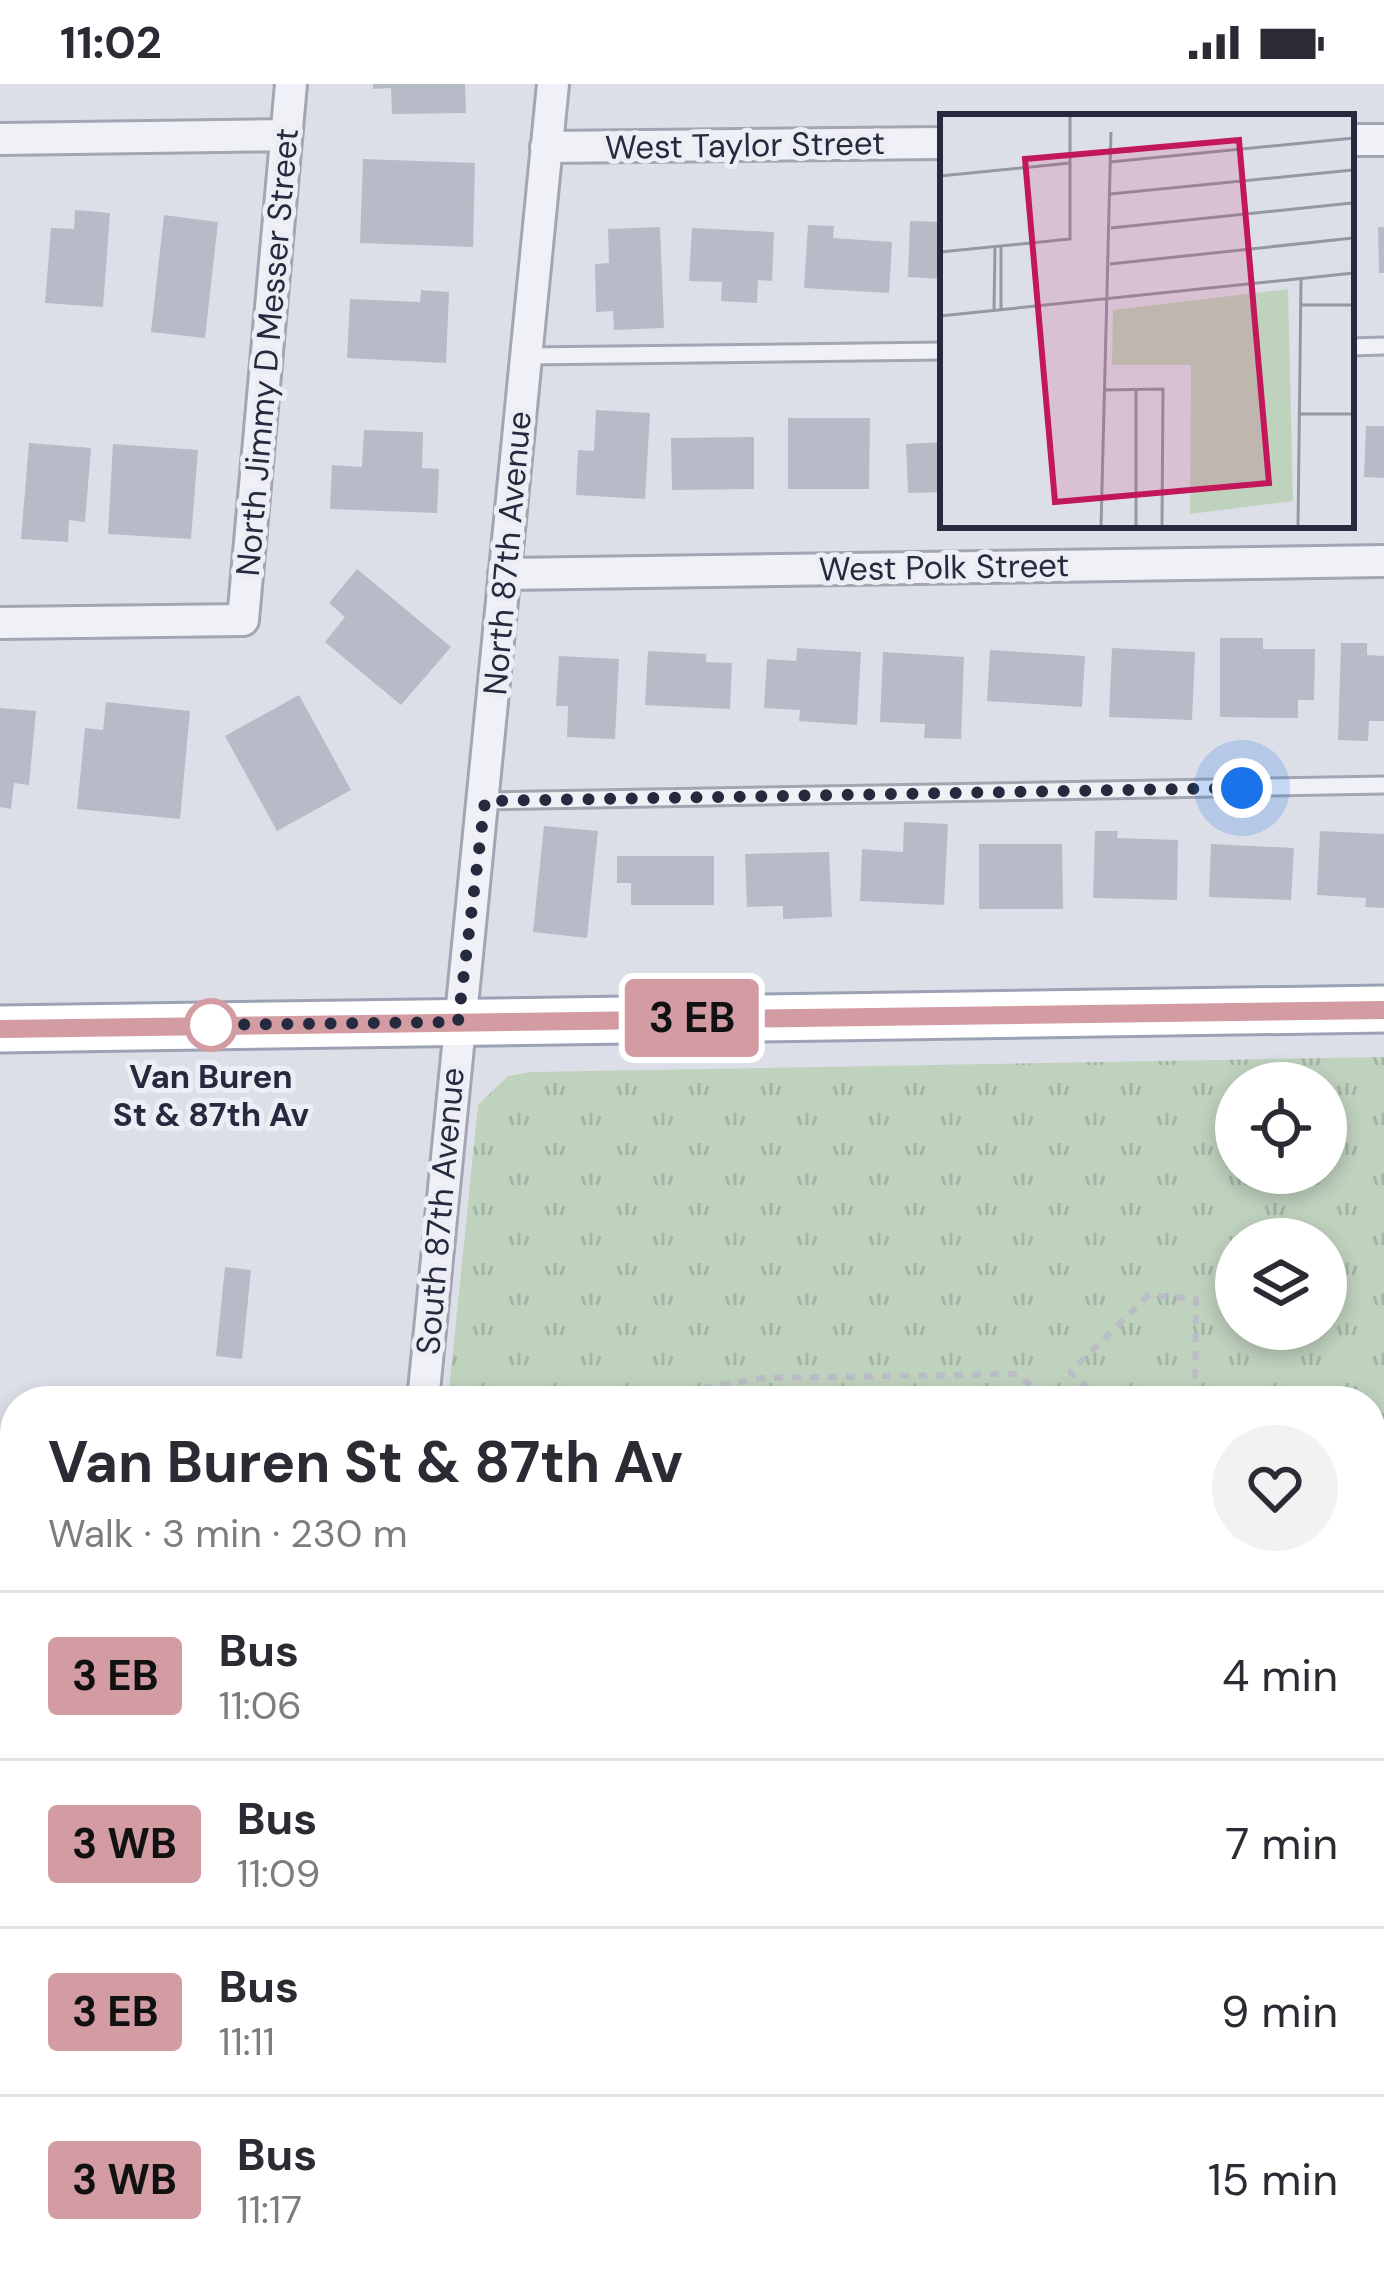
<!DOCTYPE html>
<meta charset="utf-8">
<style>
:root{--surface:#fff;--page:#f2f2f3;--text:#2b2b33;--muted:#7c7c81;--line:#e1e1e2}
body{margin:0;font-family:"DM Sans",sans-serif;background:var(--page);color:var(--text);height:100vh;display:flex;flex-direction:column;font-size:45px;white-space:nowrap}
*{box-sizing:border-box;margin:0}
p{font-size:39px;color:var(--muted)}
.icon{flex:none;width:66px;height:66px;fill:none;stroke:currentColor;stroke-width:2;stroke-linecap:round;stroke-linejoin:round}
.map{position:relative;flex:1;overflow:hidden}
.drawer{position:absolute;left:0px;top:1302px;width:1386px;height:903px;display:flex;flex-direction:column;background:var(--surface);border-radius:48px 48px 0 0;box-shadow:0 6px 18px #0003}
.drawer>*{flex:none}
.badge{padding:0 24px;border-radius:9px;font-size:42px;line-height:78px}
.fabs{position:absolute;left:1215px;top:978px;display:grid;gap:24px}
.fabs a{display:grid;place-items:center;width:132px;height:132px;border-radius:50%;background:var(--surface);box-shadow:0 6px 18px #0003;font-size:60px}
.you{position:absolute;width:60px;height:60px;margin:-30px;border:9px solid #fff;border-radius:50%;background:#1a73e8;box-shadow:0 0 0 18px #1a73e833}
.map>.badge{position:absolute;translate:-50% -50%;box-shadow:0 0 0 6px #fff}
.round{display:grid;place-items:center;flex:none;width:126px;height:126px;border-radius:63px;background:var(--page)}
.headline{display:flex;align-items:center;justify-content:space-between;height:204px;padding:0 48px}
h1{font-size:57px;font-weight:700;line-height:90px}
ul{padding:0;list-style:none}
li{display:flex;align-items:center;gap:36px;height:168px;padding:0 48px;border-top:3px solid var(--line)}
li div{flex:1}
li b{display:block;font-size:45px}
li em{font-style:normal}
li .badge{min-width:132px;font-weight:700;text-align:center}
.status{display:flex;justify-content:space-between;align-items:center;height:84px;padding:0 60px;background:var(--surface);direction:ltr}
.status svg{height:33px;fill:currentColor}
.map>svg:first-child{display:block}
.park{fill:url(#park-tufts);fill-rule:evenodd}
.building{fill:#b7bac7}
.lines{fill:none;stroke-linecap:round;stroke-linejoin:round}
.service-casing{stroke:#a2a5b2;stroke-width:21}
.minor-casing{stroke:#a2a5b2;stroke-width:36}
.primary-casing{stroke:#9ca1b4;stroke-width:51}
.path{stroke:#bbbdc6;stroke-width:6;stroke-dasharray:9 9;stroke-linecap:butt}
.service{stroke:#f0f1f6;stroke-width:15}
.minor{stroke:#f0f1f6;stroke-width:30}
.primary{stroke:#fff;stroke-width:45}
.line-casing{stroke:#fff;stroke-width:27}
.line{stroke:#d39ca3;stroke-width:18}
.walk{stroke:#262a3f;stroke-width:12;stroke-dasharray:0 21.6}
.stop-dot{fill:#fff;stroke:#d39ca3;stroke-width:6}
.labels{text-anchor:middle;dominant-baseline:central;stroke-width:10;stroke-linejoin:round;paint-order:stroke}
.street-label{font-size:33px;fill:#262a3f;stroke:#edeef5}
.stop-label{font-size:33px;font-weight:bold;fill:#262a3f;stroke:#edeef5}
.inset-road{fill:none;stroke:#9497a4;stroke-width:3}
.view{fill:#c2185b;fill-opacity:0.15;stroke:#c2185b;stroke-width:6}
.inset-edge{fill:none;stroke:#262a3f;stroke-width:6}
</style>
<div class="status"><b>11:02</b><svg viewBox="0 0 49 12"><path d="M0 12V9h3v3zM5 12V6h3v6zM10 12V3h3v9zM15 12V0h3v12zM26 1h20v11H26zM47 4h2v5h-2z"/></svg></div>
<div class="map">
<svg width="1384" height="2204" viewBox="0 0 1384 2204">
<defs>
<pattern id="park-tufts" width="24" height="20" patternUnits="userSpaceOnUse" patternTransform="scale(3)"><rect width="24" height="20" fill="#bfd2be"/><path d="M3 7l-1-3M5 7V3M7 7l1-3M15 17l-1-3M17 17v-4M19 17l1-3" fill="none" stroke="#a4b4a4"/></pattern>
</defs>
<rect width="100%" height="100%" fill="#dddfe8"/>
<path class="park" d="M1384 973V2204H876L877 2190H1371V1317H448L478 1021 508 992 531 988ZM1236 999H1326V1089H1236ZM1236 1155H1326V1245H1236Z"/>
<path class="building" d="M373 0H465L466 29 392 30 391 4 373 5Z
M363 75 475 79 473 163 360 159Z
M75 126 110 129 103 223 45 219 51 144 74 145Z
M164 131 218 138 205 254 151 248Z
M910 137 943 138V195L908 193Z
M808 141 834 142 833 154 892 158 889 209 804 204Z
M660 143 664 244 614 246 613 227 596 228 595 180 609 179 608 145Z
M1378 143H1384V189H1379Z
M692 144 774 148 772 197 758 196 757 219 721 217 722 198 689 197Z
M421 206 449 208 446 279 347 274 350 215 420 218Z
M596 326 650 329 645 415 576 411 578 366 594 367Z
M788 334H870L869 405H788Z
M1366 342H1384V394L1364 393Z
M364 346 423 348 422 384 439 385 437 429 330 425 332 381 362 383Z
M754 353V405L672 406 671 354Z
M943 358V408L908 409 906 360Z
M29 359 91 364 85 438 69 436 68 458 21 455Z
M113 360 198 366 191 455 108 450Z
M357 485 451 563 401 621 325 558 345 533 329 519Z
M1220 554H1263V565H1315L1314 616H1298V634L1220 633Z
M1341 559H1367V571L1384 572V637H1369L1368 657 1338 656Z
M797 564 861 568 857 641 799 637 800 626 764 624 767 575 796 577Z
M1112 564 1195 568 1192 636 1109 633Z
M990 566 1085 572 1082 623 987 617Z
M648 567 706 570V578L732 579 730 625 645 621Z
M883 568 964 573 961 655 924 654 925 640 880 638Z
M559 572 619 575 615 655 567 653 568 622H556Z
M299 611 351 706 277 747 225 652Z
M106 618 190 627 180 735 77 725 85 644 103 646Z
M0 624 36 627 29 701 14 699 11 725 0 723Z
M904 738 948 740 944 821 860 817 862 765 903 768Z
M544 742 598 747 587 854 533 848Z
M1095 747H1118L1117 754 1178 756 1177 816 1093 814Z
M1320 747 1384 750V824L1365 823 1366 814 1317 811Z
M979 760H1062L1063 825H979Z
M1211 760 1294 764 1291 816 1209 813Z
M829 768 832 833 783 835V822L747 823 745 770Z
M617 772H714V821H631V799H617Z
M225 1183 251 1186 242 1275 216 1272Z
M1371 1457 1384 1458V1486L1371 1485Z
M13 1655 15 1685 0 1697V1665Z
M15 1736V1768L8 1774 0 1765V1748Z
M0 1854 15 1855 14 1942 0 1941Z
M553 2190H624L622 2204H552Z"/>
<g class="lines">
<defs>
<path id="service" d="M1351 263 1384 262
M526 272 943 267
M485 717 1384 701
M524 2204 525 2190"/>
<path id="minor" d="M0 55 286 51
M1351 56H1384
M546 63 943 59
M504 490 1384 477
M0 539 243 536 291 0
M423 1317 553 0
M305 2204 306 2190
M697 2204 698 2190"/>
<path id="primary" d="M0 945 1384 925"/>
</defs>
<use href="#service" class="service-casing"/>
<use href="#minor" class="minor-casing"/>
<use href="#primary" class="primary-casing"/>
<path class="path" d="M477 1313 504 1317
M632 1317 761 1294 1018 1290 1047 1317
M1101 1317 1070 1288 1149 1211 1196 1215 1195 1317
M1371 1492 1384 1494
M1371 1736H1384"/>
<use href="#service" class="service"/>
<use href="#minor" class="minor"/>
<use href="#primary" class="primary"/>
</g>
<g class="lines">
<defs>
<path id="line" d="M0 945 1384 926"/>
</defs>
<use href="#line" class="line-casing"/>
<use href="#line" class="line"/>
<path class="walk" d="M211 941H206L458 938 485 717 1242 704"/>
</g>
<circle class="stop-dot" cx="211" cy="941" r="24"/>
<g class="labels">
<g class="street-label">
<text transform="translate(745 61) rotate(-1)">West Taylor Street</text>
<text transform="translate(267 268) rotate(-85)">North Jimmy D Messer Street</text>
<text transform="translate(507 469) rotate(-85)">North 87th Avenue</text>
<text transform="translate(944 483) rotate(-1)">West Polk Street</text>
<text transform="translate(440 1127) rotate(-85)">South 87th Avenue</text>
</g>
<g class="stop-label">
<text x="211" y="992">Van Buren<tspan x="211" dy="38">St &amp; 87th Av</tspan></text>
</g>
</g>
<g transform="translate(940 30)">
<rect width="414" height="414" fill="#dddfe8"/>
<path d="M348 175 353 387 250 400 251 251H172L173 196Z" fill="#bfd2be"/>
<path class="inset-road" d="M170 48 414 24M0 62 130 49M170 80 413 56M171 114 412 89M61 133V196M0 138 130 125V1M170 150 413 124M413 159 414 1M361 191H414M54 195 55 133M0 202 414 159M164 276 223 275 222 413M196 276V413M359 300H414M161 413 171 18M358 413 361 165"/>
<path class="view" d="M299 26 329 369 115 388 85 45Z"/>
<rect width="414" height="414" class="inset-edge"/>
</g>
</svg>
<div class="fabs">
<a><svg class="icon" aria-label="locate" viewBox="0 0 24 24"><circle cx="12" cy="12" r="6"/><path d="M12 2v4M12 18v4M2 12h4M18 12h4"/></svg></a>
<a><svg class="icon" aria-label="layers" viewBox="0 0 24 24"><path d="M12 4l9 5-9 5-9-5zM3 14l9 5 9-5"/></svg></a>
</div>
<div class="you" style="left:1242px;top:704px"></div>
<b class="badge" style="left:692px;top:934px;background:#d39ca3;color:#111">3 EB</b>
<section class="drawer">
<div class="headline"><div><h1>Van Buren St &amp; 87th Av</h1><p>Walk · 3 min · 230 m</p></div><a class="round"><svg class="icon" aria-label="heart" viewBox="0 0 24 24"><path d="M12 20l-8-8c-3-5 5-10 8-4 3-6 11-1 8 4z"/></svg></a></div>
<ul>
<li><span class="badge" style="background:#d39ca3;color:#111">3 EB</span><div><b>Bus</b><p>11:06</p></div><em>4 min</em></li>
<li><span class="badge" style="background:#d39ca3;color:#111">3 WB</span><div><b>Bus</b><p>11:09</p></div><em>7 min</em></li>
<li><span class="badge" style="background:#d39ca3;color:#111">3 EB</span><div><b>Bus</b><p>11:11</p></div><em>9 min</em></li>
<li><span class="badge" style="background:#d39ca3;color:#111">3 WB</span><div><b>Bus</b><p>11:17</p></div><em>15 min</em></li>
</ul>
</section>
</div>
